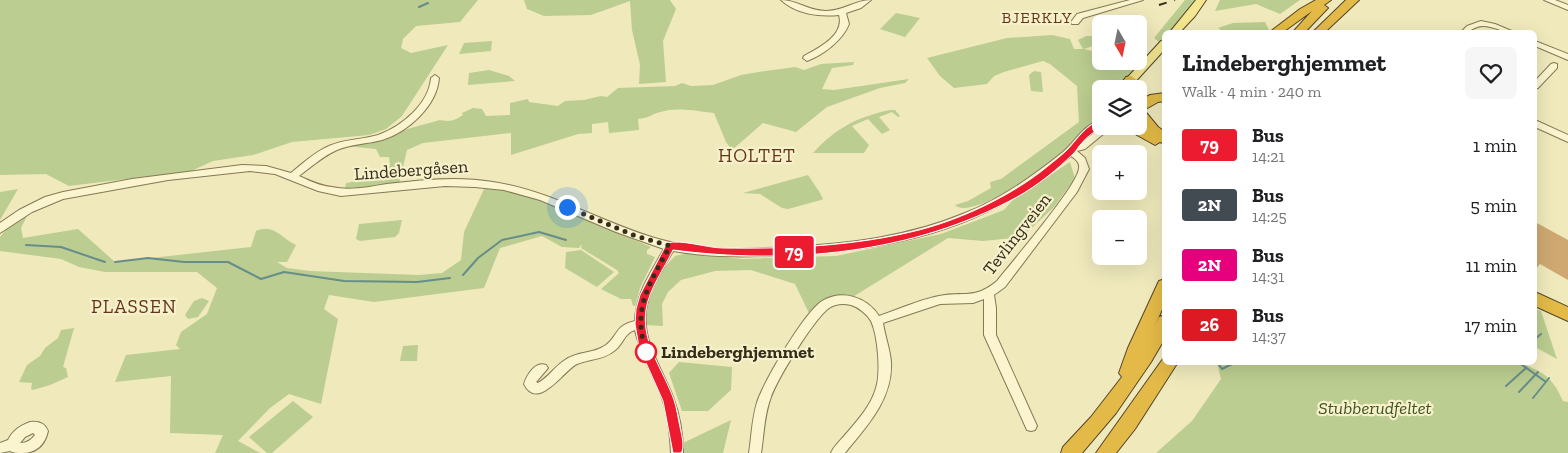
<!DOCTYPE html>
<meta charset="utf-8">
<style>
:root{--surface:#fff;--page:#f6f6f6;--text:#202124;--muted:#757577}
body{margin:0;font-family:"Zilla Slab",serif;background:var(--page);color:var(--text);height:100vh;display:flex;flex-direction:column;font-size:19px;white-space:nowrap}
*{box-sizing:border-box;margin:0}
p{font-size:16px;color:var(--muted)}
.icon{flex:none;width:28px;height:28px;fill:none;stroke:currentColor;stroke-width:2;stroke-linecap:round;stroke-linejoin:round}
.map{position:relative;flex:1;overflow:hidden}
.drawer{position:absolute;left:1162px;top:30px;width:375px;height:335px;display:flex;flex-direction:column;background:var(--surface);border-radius:8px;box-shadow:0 5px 20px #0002}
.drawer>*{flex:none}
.badge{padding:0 10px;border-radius:4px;font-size:18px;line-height:32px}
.needle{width:32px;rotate:171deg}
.fabs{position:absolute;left:1092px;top:15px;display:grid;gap:10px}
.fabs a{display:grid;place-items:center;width:55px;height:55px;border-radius:8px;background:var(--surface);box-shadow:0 5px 20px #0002;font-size:25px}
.you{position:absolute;width:25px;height:25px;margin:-12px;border:4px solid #fff;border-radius:50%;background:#1a73e8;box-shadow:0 0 0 8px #1a73e833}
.map>.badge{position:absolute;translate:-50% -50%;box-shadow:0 0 0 2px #fff}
.round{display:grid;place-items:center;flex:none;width:52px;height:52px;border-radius:8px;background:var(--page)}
.headline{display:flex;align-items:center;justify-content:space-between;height:85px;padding:0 20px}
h1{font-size:24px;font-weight:800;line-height:38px}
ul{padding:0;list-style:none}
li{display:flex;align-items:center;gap:15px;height:60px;padding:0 20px}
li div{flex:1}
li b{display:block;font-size:19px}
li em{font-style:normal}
li .badge{min-width:55px;font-weight:700;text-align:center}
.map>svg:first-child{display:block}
.green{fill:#bbcd90}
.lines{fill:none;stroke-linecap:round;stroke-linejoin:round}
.stream{stroke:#678d8a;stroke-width:2}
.building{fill:#cea870}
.minor-casing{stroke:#867855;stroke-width:2}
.major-casing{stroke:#53452a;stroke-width:2}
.highway-casing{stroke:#53452a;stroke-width:2}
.minor{fill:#faf4cf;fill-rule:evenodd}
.major{fill:#f5e791;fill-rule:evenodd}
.highway{fill:#e3ba47;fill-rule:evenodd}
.rail{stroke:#352c1a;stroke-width:2;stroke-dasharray:8 8;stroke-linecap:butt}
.line{fill:#ed1b2f;stroke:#fff}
.walk{stroke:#352c1a;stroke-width:5;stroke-dasharray:0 9}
.stop-dot{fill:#fff;stroke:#ed1b2f;stroke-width:2.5}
.labels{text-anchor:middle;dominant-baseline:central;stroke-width:4.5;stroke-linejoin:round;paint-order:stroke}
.far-neighbourhood-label{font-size:16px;letter-spacing:1px;fill:#633519;stroke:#f6f1cb}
.street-label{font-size:18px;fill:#352c1a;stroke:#f6f1cb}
.stop-label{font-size:18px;font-weight:bold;fill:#352c1a;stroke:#f6f1cb;text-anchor:start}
.park-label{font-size:18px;font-style:italic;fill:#3d5220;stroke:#f6f1cb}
.neighbourhood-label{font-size:19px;letter-spacing:1px;fill:#633519;stroke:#f6f1cb}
</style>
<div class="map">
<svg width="1568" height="453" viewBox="0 0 1568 453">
<rect width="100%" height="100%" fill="#efe9bc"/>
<path class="green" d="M0 0H478L460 22 416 26 403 39 401 48 411 53 448 45 402 116 386 129 369 135 292 142 253 155 213 161 191 171 69 186 46 174 0 175Z
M524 0H670L676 9 663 41 666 82 639 84 640 65 632 30 630 1 591 15 544 16 527 9Z
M1185 0H1195L1188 13 1169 32H1165V36L1159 42 1154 38Z
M1220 0H1300L1280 14 1256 4 1215 11Z
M896 13 920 18 905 37 880 29Z
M1265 22 1270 32H1224L1218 28 1233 23Z
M1052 35 1070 39 1074 49H1083L1078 40 1086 36H1101V45L1098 44 1084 49 1101 53V61H1136L1139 64 1119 89H1101V119C1081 130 1080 138 1065 152 1051 166 971 221 955 205L968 201 991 188 990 182 1001 179 1079 122 1077 86 1050 64 1043 61 1004 72 994 76 987 84 954 88 940 76 927 58 1007 38Z
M492 41 491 51 459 54 464 43Z
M854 62 853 65 832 68 822 89 834 90 909 79 905 83 880 88 827 107 796 132 763 123 732 150 726 142 714 113C697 111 675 106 657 113 649 116 648 118 638 119L639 130 609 133 608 122 592 124V133L578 134 511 155V133L423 143 407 150 399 184 345 190 346 183 385 176 390 165 389 157H380L376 149 346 146 440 120C450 122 454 121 463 115L462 113 473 108 482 109 486 116 510 115V103L528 99 529 102 558 106 565 101 584 100 601 96 607 97 618 88 675 86 682 83 691 86 713 85 741 75 759 72 795 67 804 70 821 64Z
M489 70 509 76 515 81 468 85 469 73Z
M1034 71 1041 72 1043 92 1031 91 1029 75Z
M890 110H895L900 116 898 117 892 112 879 117 890 130 882 134 868 119 852 126 869 145 864 153H813C836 128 857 117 890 110Z
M1070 162 1075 178 1054 207 1022 237 983 241 948 238 843 303 819 307 809 313 795 284 751 270 715 271 681 280 668 292 662 304 663 326 645 325 647 305 661 271 675 256 688 253 742 259 836 256 941 234 1004 210 1013 200Z
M808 175C813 183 819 190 823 199L821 200 788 209 782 208 760 194 743 193Z
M485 187 523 194 573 213 651 247 647 250V254L655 257 640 288 635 306H633L631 299H621L601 289 619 273 617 270 581 248 582 244 579 248 562 247 542 236 500 248 484 288 374 302 329 295 324 309 338 319 321 404 289 394 270 408 238 441 260 453H215L223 435 170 433 171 376 115 382 126 355 180 349 176 345 181 332 207 314 217 288 197 272H105L79 267 61 259 0 251V237L9 226 28 214 21 228 23 238 78 229 115 262 251 247 256 231C274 223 281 238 296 245L287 262H277L287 268 310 271 419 275 442 273 461 260 464 232Z
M18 189 0 220V192Z
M402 220 399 233 395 237 360 241 356 239 359 224Z
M581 250 614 272 597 287 565 268 566 252Z
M202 298 209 301 198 317 188 319 185 315 194 301Z
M1535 309 1541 311 1557 359 1535 347Z
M74 328 63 367 66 368 68 377 50 385 33 390 31 389 32 383 19 382 27 365 40 356 45 348 58 338 61 330Z
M418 345 417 361H400L403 346Z
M679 362 732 367 731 390 708 411H682L669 373Z
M1217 363H1521C1545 373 1552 377 1563 401L1568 402V453H1156L1192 421 1221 379Z
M293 401 313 417 272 453H267L249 437Z
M731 420 723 453H683V443Z"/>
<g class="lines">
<path class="stream" d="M419 7 428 3
M26 245 61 247 105 262
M115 262 148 258 184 262H228L261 279 284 272 344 281 417 282 450 278
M463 275 478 258 502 240 539 232 566 240
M1535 339 1541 334
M1217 362 1222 369 1236 362
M1518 362 1546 382
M1501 364 1503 362
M1506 386 1526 368
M1519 392 1538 372
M1533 398 1549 378"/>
</g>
<path class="building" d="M1535 222 1568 240V280L1540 264 1535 270Z"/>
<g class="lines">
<defs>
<path id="minor" d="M781 0C797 0 808 11 826 11 844 11 855 0 871 0L861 8 846 13 849 24C843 40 823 55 807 61L803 58 804 56C819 48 845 35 839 15 819 17 796 14 781 0Z
M1130 0H1143L1083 18 1078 24H1072L1071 22 1077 14Z
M1544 0H1555L1568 5V10Z
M1481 21 1495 24 1514 32C1503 33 1494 26 1483 26 1473 26 1471 33 1461 32L1467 26Z
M1535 41 1568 54V60L1535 46Z
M1554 63 1557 64V68L1538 88 1535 89V81L1551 64Z
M435 75 439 78C437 106 408 132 382 140 367 144 351 144 337 150 323 156 311 167 299 176 310 181 320 186 332 187 350 191 368 187 387 184 422 180 458 176 493 182 552 191 602 223 658 239 700 251 743 250 786 247 847 244 908 237 965 213 1001 199 1033 176 1063 152 1076 141 1083 125 1101 120L1102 126 1092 133 1082 142 1103 126H1113L1085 149 1077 151 1085 158 1089 169 1077 192 1005 287 994 295 996 308V335L1037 426 1035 430 1031 431 1027 430 984 335V299L973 303 940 304 883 323C885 336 890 349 891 362 893 399 867 426 845 453H831C834 446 840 441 845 435 857 421 871 406 876 388 881 372 878 336 871 321 867 314 858 307 851 305 843 303 835 304 829 308 813 320 778 378 771 397 764 415 764 435 761 453H749C752 434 752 414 759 397 768 375 804 313 822 301 842 289 867 297 879 316 899 309 919 300 939 296 964 291 974 300 997 281 1011 263 1079 184 1079 168 1080 162 1075 159 1071 156 1051 172 1031 187 1009 200 943 239 866 251 791 255 751 257 712 258 673 251 663 269 649 288 646 310 642 342 662 368 673 397 680 415 683 434 683 453H671C670 433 668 414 661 395 652 373 640 353 635 330 624 333 623 345 614 351 603 360 589 359 577 364 564 370 538 412 524 384 527 375 535 361 546 365L548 368 537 381 536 382 538 383C549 377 555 366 565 360 577 351 594 354 606 345 619 335 614 326 635 321 636 293 651 272 664 249L616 232 540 200 504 190 475 187 445 186 341 196 318 191 275 174 250 171 168 180 63 199 32 212 0 233V223L19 210 45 197 63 192 132 179 242 165 266 166 291 173C303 163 315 152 329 146 344 139 362 140 378 135 401 127 429 104 431 78Z
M1535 120 1568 135V142L1535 127Z
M30 422C38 421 45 423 48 431 45 445 36 453 22 453 17 453 14 453 10 451L0 453V443L8 440C13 430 20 426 30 422ZM33 433 35 435C31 440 27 443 20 443L25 437Z"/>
<path id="major" d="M1196 0H1206L1195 16 1180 32H1170Z
M1165 40V49L1135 82H1127L1126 80 1127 78 1161 41Z"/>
<path id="highway" d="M1316 0H1331L1324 5 1328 8 1326 10 1305 32H1293L1312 11 1283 32H1270L1300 9Z
M1346 0H1359L1325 32H1313Z
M1131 76 1137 80 1130 89H1117L1126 77Z
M1165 93V101L1158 102 1144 110 1158 127 1165 132V144L1160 142 1155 145 1128 130 1126 127 1139 126V124L1143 127 1139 122V101L1150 95Z
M1165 279V303L1155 325 1159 317 1165 315V338L1151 362 1116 413 1082 453H1061L1063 447 1091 417 1122 377 1119 373 1128 348 1159 281Z
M1535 292 1568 307V321L1535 306Z
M1165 356V362H1178L1135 429 1116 453H1096Z"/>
</defs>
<use href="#minor" class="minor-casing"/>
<use href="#major" class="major-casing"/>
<use href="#highway" class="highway-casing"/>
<use href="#minor" class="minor"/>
<use href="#major" class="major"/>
<use href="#highway" class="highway"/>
<path class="rail" d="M1159 5 1175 0"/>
</g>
<path class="line" d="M1101 120 1106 123 1104 125C1096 131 1087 136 1081 144 1078 147 1077 150 1074 153 1058 169 1037 186 1017 197 913 254 789 265 673 250 664 269 649 289 646 310 641 343 664 371 674 400 677 409 678 418 680 427 682 436 685 448 681 453H673L663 401 639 347 635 324 636 309 640 295 667 243C681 239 708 248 723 248 789 249 856 246 919 230 962 219 1013 195 1048 166 1054 161 1062 155 1068 149 1078 138 1086 125 1101 120Z"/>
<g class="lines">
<path class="walk" d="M567 207 633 235 670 246C649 284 631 310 647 354L646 352"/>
</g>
<circle class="stop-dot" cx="646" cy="352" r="10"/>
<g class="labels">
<g class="far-neighbourhood-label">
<text x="1037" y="17">BJERKLY</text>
</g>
<g class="street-label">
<text transform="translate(411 170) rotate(-4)">Lindebergåsen</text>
<text transform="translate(1017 234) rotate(-52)">Tevlingveien</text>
</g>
<g class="stop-label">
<text x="661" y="352">Lindeberghjemmet</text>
</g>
<g class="park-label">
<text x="1375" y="408">Stubberudfeltet</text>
</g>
<g class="neighbourhood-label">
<text x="757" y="155">HOLTET</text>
<text x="134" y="306">PLASSEN</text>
</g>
</g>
</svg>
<div class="fabs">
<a><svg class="needle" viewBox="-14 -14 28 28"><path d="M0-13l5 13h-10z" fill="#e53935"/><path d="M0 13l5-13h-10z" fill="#757577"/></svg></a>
<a><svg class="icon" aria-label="layers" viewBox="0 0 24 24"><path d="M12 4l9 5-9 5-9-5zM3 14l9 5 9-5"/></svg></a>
<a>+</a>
<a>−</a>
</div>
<div class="you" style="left:567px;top:207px"></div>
<b class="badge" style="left:794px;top:252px;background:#ed1b2f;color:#fff">79</b>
<section class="drawer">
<div class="headline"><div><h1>Lindeberghjemmet</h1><p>Walk · 4 min · 240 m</p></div><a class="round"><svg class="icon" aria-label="heart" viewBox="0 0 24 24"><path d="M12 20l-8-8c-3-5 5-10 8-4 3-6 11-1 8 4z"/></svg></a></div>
<ul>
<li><span class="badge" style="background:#ed1b2f;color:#fff">79</span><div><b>Bus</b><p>14:21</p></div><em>1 min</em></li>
<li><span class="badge" style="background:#424a52;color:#fff">2N</span><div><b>Bus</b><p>14:25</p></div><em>5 min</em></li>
<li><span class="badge" style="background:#e6007e;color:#fff">2N</span><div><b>Bus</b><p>14:31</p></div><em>11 min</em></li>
<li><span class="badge" style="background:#dd1923;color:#fff">26</span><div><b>Bus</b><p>14:37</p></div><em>17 min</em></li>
</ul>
</section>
</div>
